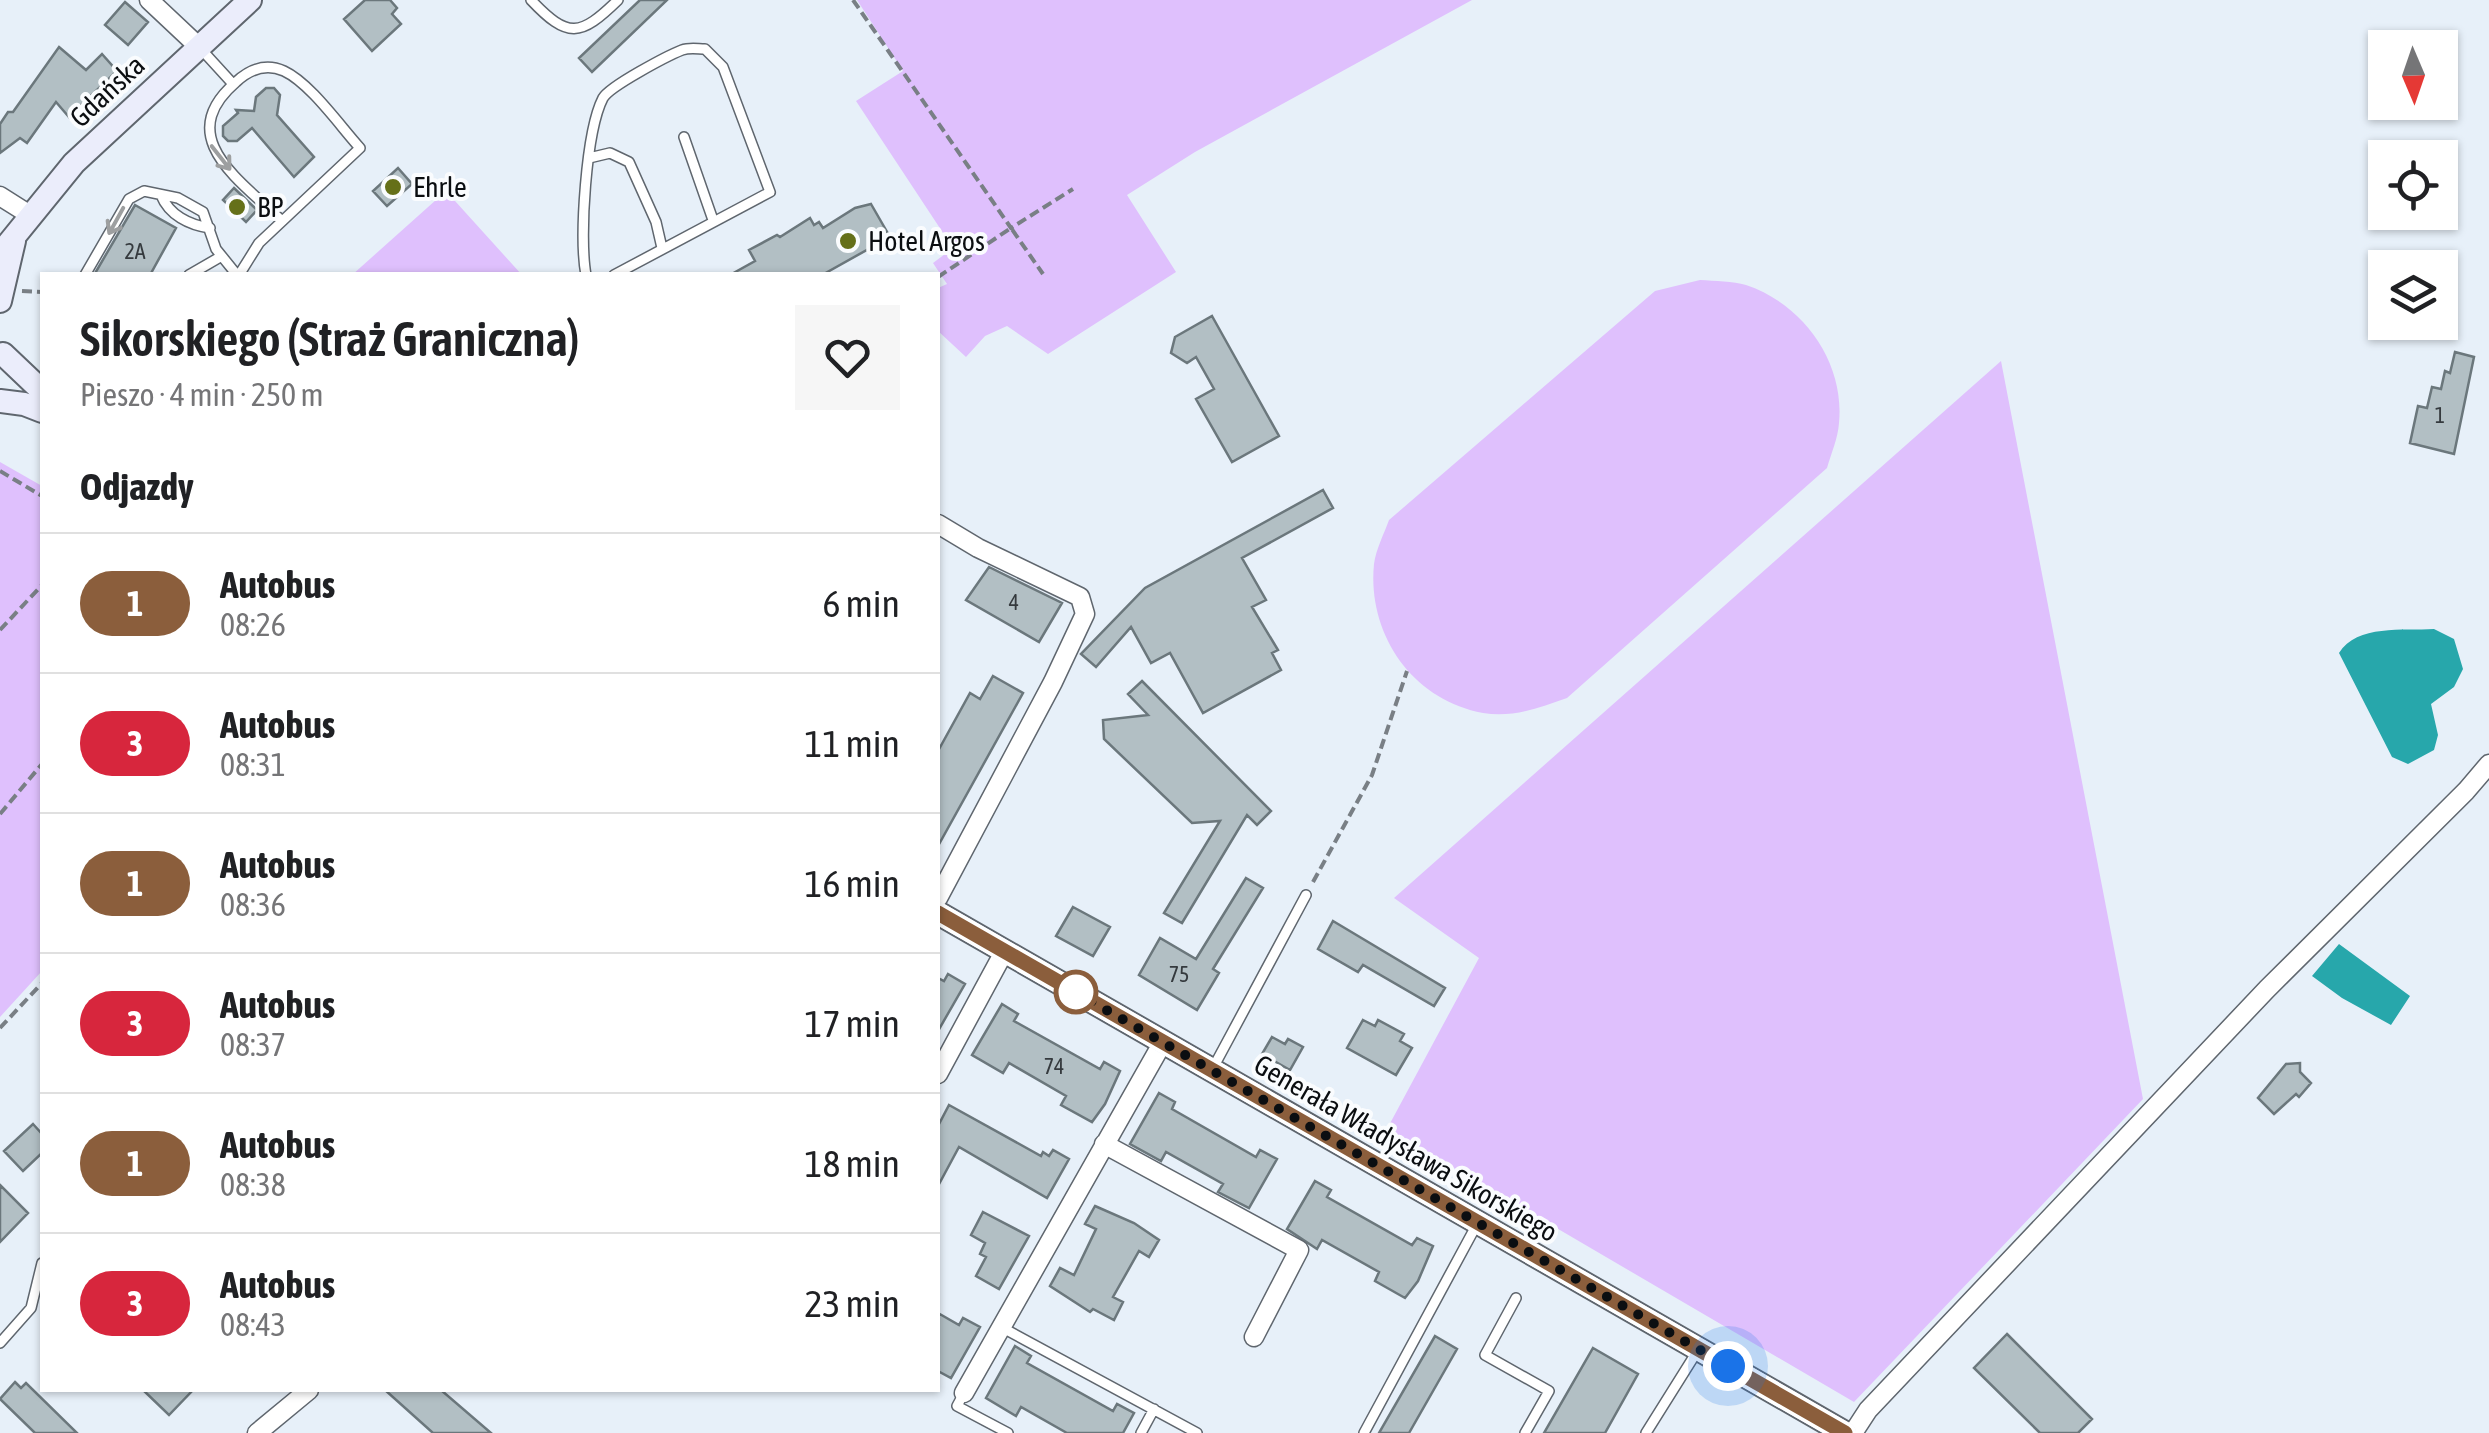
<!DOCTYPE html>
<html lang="pl">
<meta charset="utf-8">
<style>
:root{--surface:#fff;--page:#f6f6f6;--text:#202124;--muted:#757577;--line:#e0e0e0}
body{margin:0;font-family:"Asap Condensed",sans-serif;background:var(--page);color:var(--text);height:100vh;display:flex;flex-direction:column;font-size:38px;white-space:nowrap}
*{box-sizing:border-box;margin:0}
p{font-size:32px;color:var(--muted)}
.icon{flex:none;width:55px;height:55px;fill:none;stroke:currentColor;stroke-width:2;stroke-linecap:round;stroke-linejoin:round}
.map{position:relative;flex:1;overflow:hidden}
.drawer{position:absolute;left:40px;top:272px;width:900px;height:1120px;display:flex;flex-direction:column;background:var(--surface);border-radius:0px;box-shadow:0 2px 8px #0004}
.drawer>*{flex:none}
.badge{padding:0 20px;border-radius:32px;font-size:35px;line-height:65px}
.needle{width:65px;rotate:178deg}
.fabs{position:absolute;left:2368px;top:30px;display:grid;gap:20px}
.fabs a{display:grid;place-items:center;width:90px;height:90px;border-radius:0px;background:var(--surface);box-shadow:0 2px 8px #0004;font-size:50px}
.you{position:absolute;width:50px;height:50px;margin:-25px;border:8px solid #fff;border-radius:50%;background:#1a73e8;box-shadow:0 0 0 15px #1a73e833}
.map>.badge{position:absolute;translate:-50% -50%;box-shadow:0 0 0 5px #fff}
h2{padding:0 40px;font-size:38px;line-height:90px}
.round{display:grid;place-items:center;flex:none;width:105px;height:105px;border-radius:0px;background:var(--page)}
.overview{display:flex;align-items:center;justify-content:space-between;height:170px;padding:0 40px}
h1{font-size:48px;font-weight:600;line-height:75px}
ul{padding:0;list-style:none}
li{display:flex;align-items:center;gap:30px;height:140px;padding:0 40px;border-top:2px solid var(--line)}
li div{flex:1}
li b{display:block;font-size:38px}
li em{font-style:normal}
li .badge{min-width:110px;font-weight:700;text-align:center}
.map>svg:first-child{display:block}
.green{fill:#dfc0fd}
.water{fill:#27a7ab}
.building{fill:#b2bfc4;stroke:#6b777c;stroke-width:2.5}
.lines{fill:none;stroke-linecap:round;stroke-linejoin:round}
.lane-casing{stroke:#5f666e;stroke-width:12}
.street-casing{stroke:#5f666e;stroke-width:21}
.secondary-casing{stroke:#5f666e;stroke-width:26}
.path{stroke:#797f85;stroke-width:4;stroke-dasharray:10 5;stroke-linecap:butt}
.lane{stroke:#fff;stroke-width:9}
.street{stroke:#fff;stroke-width:18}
.secondary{stroke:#ebedfb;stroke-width:22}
.oneway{stroke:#9d9fa0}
.line-casing{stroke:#fff;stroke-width:22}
.line{stroke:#8b5e3c;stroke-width:15}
.walk{stroke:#0b0e11;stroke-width:10;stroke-dasharray:0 18}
.poi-dot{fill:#657019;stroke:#fafcfe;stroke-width:4}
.stop-dot{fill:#fff;stroke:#8b5e3c;stroke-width:5}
.labels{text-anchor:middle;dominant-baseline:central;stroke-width:8;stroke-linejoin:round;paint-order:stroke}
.number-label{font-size:22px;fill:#353a3e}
.street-label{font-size:28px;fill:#0b0e11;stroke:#fafcfe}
.poi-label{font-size:28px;fill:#0b0e11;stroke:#fafcfe;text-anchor:start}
</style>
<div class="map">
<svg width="2489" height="1433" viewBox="0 0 2489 1433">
<rect width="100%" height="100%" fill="#e7f0f9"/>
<path class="green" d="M857 0H1472L1195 152 1127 195 1176 272 1048 354 1007 326 985 336 966 357 938 331V288L947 284 933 263 953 248 856 101 903 71Z
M446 191 522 275H352Z
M1700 280C1715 281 1733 281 1746 285 1803 304 1845 362 1839 423 1838 438 1831 454 1827 468L1567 698C1539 708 1512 718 1483 713 1412 700 1367 634 1374 564 1376 549 1384 534 1389 520L1655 291Z
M2001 361 2143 1099 1854 1402 1387 1129 1479 958 1394 898Z
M0 462 42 486V971L0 1017Z"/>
<path class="water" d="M2434 629 2454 639 2463 669 2454 687 2431 704 2438 735 2434 750 2408 764 2392 757 2339 653C2357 624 2403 631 2434 629Z
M2339 944 2410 996 2391 1025 2342 998 2312 976Z"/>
<path class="building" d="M365 0H390L397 8 392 14 401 24 372 51 344 19Z
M640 0H667L592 72 579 58Z
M125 2 148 22 128 45 105 25Z
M59 47 86 70 102 54 117 71 81 105 86 111 74 123 56 102 27 143 20 138 0 153V124L8 112H13Z
M266 88H274L280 95 277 115 314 157 294 177 252 128 237 141H228L223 136V126L238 113 236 110 254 111 256 97Z
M398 168 412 184 387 206 373 191Z
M234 188 257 210 246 222 223 200Z
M871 204 890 237 822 275H730L755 261 749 250 777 235 780 237 810 218 814 225 819 222 823 228 855 208Z
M135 205 176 228 150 275H94Z
M1212 316 1279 436 1232 462 1196 399 1214 389 1196 357 1187 363 1171 353 1175 337Z
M2455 352 2474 357 2454 454 2410 443 2418 406 2427 408 2432 387 2441 389 2445 371 2450 373Z
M1323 490 1333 508 1242 558 1266 600 1252 607 1278 650 1272 653 1281 670 1203 713 1170 653 1151 663 1131 627 1096 667 1081 654 1145 588Z
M989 567 1062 603 1039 642 966 600Z
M993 676 1023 693 938 846V751L970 693 980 699Z
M1142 681 1271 811 1257 825 1247 815 1182 923 1164 913 1220 821 1192 823 1104 739 1103 720 1148 715 1128 694Z
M1246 878 1263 888 1213 969 1219 973 1197 1010 1139 975 1160 938 1196 959Z
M1073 907 1110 927 1093 956 1056 936Z
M1333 921 1445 988 1434 1006 1363 965 1358 972 1318 949Z
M948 974 965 984 938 1031V978L944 981Z
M1002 1004 1018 1014 1014 1021 1100 1069 1104 1062 1120 1071 1105 1104 1092 1122 1061 1105 1066 1096 1009 1063 1003 1073 972 1055Z
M1363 1020 1375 1026 1378 1020 1404 1034 1400 1041 1412 1048 1396 1075 1347 1048Z
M1272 1037 1285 1044 1288 1039 1303 1047 1290 1070 1262 1054Z
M2300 1063V1072L2311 1083 2299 1097 2296 1094 2274 1114 2258 1098 2286 1064Z
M1159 1093 1175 1102 1172 1109 1256 1157 1260 1150 1277 1159 1249 1208 1218 1192 1223 1184 1166 1152 1161 1161 1130 1144Z
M949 1105 1041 1156 1043 1152 1049 1156 1053 1150 1069 1159 1047 1198 959 1147 938 1186V1126Z
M33 1124 42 1134V1153L23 1171 4 1151Z
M1315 1181 1331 1190 1327 1197 1412 1245 1417 1238 1433 1246 1418 1281 1405 1298 1375 1281 1379 1272 1322 1240 1317 1249 1287 1229Z
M0 1185 28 1213 0 1242Z
M1095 1206 1134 1223 1159 1240 1149 1257 1139 1251 1113 1297 1123 1302 1114 1320 1093 1309 1090 1312 1050 1286 1060 1268 1074 1275 1096 1229 1085 1224Z
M983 1212 1029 1236 999 1289 976 1276 986 1257 980 1254 985 1243 971 1235Z
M938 1313 959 1325 963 1318 980 1327 951 1378 938 1371Z
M2007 1334 2092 1419 2078 1433H2040L1974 1368Z
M1435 1336 1457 1349 1409 1433H1379Z
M1015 1346 1031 1356 1027 1363 1113 1411 1117 1404 1134 1413 1123 1433H1067L1021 1407 1016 1416 986 1398Z
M1593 1348 1638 1374 1605 1433H1544Z
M15 1382 21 1388 26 1383 77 1433H35L0 1399Z
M143 1390H193L169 1415Z
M385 1390H441L491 1433H433Z"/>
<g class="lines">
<defs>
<path id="lane" d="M531 0C568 39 580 37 618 0
M201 49 233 84
M684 137 713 220
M589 158 610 153 629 162 656 222 662 248
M161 195C169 215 189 225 210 228
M85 275 129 199 144 191 178 198 203 212 216 249 237 275
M189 275 220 257
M239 275 259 243 360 148C340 126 310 83 284 71 266 63 250 69 236 82 172 137 240 180 281 220
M586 275C579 238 586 131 603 98 610 86 667 56 682 50 690 47 698 49 705 49L723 67 770 192 614 275
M1213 1068 1306 895
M1516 1298 1485 1355 1549 1391 1525 1433
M1001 1327 1197 1433
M0 1343 31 1308 42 1263
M964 1393 957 1406 1008 1433
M1141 1433 1154 1409
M1364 1433 1476 1226
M1646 1433 1698 1350"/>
<path id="street" d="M149 0 199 47
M0 196 30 215
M938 524 978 548 1080 597 1085 614 1053 682 938 898
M938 1074 1004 952
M1104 1144 1299 1250 1254 1337
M964 1393 1163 1042
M257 1433 309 1390
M1853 1433 1868 1410 2267 989 2466 791 2489 764"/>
<path id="secondary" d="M0 254 74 163 250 0
M0 301 14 241
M3 354 42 391
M0 401 24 404 42 411
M938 913 1845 1433"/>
</defs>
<use href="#lane" class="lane-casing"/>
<use href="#street" class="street-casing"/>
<use href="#secondary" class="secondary-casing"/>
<path class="path" d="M853 0 1011 228 1073 189
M938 277 1011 228 1043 274
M22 291 42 292
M0 471 42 496
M0 630 42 585
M0 814 42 764
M1313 882 1372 775 1407 671
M0 1028 42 983"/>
<use href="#lane" class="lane"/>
<use href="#street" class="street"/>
<use href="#secondary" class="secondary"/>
</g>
<defs><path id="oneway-shaft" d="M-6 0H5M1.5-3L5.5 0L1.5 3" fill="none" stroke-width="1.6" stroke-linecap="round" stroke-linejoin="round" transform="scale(2.5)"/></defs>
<g class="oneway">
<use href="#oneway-shaft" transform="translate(221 158) rotate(52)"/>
<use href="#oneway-shaft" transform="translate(116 221) rotate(119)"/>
</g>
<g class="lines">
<defs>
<path id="line" d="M938 913 1845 1433"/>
</defs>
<use href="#line" class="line-casing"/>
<use href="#line" class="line"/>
<path class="walk" d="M1076 992 1068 988 1728 1366"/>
</g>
<g class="poi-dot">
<circle cx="393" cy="187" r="10"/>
<circle cx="237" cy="207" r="10"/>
<circle cx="848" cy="241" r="10"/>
</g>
<circle class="stop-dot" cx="1076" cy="992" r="20"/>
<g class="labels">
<g class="number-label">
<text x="135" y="251">2A</text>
<text x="2440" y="415">1</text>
<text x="1014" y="602">4</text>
<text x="1179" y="974">75</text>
<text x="1054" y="1066">74</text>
</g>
<g class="street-label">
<text transform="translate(107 91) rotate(-43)">Gdańska</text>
<text transform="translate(1406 1148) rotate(30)">Generała Władysława Sikorskiego</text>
</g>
<g class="poi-label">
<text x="413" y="187">Ehrle</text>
<text x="257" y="207">BP</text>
<text x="868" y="241">Hotel Argos</text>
</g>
</g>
</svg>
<div class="fabs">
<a><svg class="needle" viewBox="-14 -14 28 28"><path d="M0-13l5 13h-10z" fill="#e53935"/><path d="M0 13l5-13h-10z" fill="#757577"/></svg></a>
<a><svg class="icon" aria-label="locate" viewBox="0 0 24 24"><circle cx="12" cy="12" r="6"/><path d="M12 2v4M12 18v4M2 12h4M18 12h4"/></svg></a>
<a><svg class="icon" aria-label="layers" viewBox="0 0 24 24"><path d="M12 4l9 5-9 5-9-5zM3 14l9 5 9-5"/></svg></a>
</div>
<div class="you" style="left:1728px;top:1366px"></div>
<section class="drawer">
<div class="overview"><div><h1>Sikorskiego (Straż Graniczna)</h1><p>Pieszo · 4 min · 250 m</p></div><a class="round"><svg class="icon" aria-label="heart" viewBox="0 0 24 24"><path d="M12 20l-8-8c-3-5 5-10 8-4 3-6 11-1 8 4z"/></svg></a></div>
<h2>Odjazdy</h2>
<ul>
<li><span class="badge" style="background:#8b5e3c;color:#fff">1</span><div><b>Autobus</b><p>08:26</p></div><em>6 min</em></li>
<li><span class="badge" style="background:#d7263d;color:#fff">3</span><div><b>Autobus</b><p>08:31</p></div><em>11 min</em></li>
<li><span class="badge" style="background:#8b5e3c;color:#fff">1</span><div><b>Autobus</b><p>08:36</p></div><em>16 min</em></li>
<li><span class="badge" style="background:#d7263d;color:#fff">3</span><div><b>Autobus</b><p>08:37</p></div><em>17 min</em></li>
<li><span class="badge" style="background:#8b5e3c;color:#fff">1</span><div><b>Autobus</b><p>08:38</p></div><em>18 min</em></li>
<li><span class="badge" style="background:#d7263d;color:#fff">3</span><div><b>Autobus</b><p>08:43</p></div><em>23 min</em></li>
</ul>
</section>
</div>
